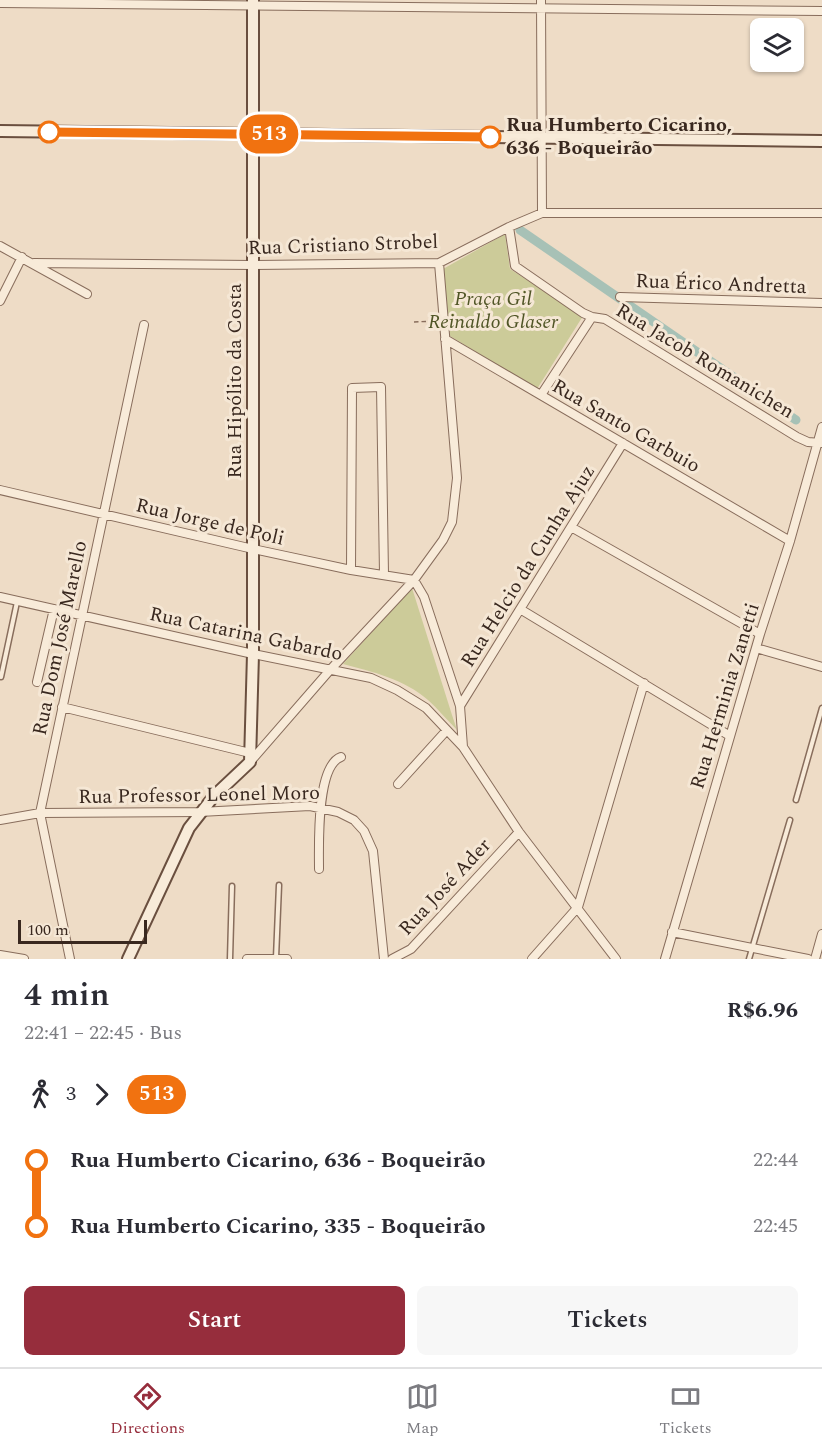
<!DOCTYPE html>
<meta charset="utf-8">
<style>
:root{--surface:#fff;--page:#f7f7f7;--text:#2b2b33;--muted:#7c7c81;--line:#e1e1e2;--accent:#962d3c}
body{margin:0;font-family:Spectral,serif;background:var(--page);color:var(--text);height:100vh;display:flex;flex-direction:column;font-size:22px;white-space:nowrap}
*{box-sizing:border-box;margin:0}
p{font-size:20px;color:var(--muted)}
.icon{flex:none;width:33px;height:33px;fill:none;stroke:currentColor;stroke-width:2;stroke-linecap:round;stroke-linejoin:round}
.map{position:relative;height:959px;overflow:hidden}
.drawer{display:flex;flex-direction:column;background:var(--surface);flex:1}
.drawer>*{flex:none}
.badge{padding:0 12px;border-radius:20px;font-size:21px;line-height:39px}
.buttons{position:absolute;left:750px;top:18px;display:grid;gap:12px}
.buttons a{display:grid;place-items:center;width:54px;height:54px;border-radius:9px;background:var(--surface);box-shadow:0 2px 4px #0004;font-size:30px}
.scale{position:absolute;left:18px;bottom:15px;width:129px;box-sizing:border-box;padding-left:6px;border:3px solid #39281f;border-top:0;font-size:16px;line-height:21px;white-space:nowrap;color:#39281f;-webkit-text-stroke:4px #f5e7d5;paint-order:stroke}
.map>.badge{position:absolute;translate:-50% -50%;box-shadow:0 0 0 3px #fff}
.legs{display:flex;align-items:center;gap:9px;height:66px;padding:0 24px;font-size:20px}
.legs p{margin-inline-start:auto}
.headline{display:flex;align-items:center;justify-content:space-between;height:102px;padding:0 24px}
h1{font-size:33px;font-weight:600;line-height:45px}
.action{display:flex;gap:12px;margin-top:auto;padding:12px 24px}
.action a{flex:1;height:69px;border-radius:9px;background:var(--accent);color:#fff;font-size:24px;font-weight:600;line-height:69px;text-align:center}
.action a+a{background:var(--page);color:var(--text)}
ul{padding:0 24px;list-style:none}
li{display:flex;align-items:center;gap:21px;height:66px;font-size:22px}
li i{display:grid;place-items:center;width:9px;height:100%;margin:0 8px;background:currentColor}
li i::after{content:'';width:15px;height:15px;margin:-8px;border:4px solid;border-radius:50%;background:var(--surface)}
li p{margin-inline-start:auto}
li:first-child i{background:linear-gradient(#0000 50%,currentColor 0)}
li:last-child i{background:linear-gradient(currentColor 50%,#0000 0)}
.tab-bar{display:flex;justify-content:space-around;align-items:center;height:84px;border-top:2px solid var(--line);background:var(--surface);font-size:16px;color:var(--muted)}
.tab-bar a{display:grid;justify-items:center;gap:3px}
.tab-bar .on{color:var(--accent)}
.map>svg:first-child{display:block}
.green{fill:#cccb99}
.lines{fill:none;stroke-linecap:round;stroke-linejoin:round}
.canal{stroke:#a7c1b6;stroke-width:9}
.lane-casing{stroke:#886d5c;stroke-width:7}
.street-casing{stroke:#886d5c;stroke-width:10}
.secondary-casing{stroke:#6a4f3f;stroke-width:14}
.path{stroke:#886d5c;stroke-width:1.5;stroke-dasharray:4.5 3;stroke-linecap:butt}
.lane{stroke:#f8ebd9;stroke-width:4}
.street{stroke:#f8ebd9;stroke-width:8}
.secondary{stroke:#f8ebd9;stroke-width:10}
.line-1-casing{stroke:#fff;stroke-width:14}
.line-1{stroke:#f17210;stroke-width:9}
.stop-1-dot{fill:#fff;stroke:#f17210;stroke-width:3}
.labels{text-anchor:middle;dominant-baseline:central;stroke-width:6;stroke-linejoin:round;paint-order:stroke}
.stop-label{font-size:20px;font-weight:bold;fill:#39281f;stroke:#f5e7d5;text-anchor:start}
.street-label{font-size:20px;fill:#39281f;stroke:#f5e7d5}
.park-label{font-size:20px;font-style:italic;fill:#505526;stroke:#f5e7d5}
</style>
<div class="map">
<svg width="822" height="959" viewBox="0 0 822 959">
<rect width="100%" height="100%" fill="#eedcc6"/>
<path class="green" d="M505 234 510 269 583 316 537 389 450 336 443 269Z
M412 588 452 715 457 730C447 720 438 709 428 700 404 679 373 672 343 664Z"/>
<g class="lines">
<path class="canal" d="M520 230 796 420"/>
<defs>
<path id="lane" d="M1 677 17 602
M796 800 822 708
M276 958 279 885
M230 959 232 886
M749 959 790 820"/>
<path id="street" d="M541 0 542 213
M0 3 822 11
M509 227 515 266 583 313 592 317 605 319 797 437 808 442 821 443
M0 246 87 294
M34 263 253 265 439 263 509 227 542 213H822
M620 297 822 303
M0 301 22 257
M445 339 790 541
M541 395 592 317
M0 490 253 549 351 570 414 580 424 597 460 706 463 747 519 832 616 959
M571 527 760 634
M351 570 352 388 381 387 384 574
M0 597 253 654 371 678 397 690 426 708 463 747
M520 609 730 736
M756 648 822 667
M37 682 54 609
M460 706 623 443
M62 707 250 753
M250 762 330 670 414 580 443 540 452 522 457 478 439 263
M398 784 446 731
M0 820 40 813 200 812 310 806 338 812 354 820 364 831 373 851 384 959
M319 869C319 846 316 766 341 757
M672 932 808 959
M0 955 24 959
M70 959 40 813 144 325
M247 959H287
M392 959 411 949 519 832
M532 959 578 907 644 683
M665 959 760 634 790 541 822 427
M815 959 822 934"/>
<path id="secondary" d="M0 131 822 141
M128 959 189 828 214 796 250 762 253 654V0"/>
</defs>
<use href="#lane" class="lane-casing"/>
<use href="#street" class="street-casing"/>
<use href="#secondary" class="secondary-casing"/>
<path class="path" d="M414 322 434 321"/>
<use href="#lane" class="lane"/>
<use href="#street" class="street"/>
<use href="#secondary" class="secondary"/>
</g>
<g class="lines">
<defs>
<path id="line-1" d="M49 132 490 137"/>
</defs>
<use href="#line-1" class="line-1-casing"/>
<use href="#line-1" class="line-1"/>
</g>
<g class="stop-1-dot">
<circle cx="49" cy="132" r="10"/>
<circle cx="490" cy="137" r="10"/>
</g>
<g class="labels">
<g class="stop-label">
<text x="506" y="125">Rua Humberto Cicarino,<tspan x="506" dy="23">636 - Boqueirão</tspan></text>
</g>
<g class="street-label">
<text transform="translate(343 245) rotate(-2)">Rua Cristiano Strobel</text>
<text transform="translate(721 284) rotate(2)">Rua Érico Andretta</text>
<text transform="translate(705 361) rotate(31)">Rua Jacob Romanichen</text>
<text transform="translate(235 381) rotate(-90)">Rua Hipólito da Costa</text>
<text transform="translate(626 426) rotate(30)">Rua Santo Garbuio</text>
<text transform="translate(210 522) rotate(13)">Rua Jorge de Poli</text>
<text transform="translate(528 566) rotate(-58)">Rua Helcio da Cunha Ajuz</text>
<text transform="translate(246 634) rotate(12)">Rua Catarina Gabardo</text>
<text transform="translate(60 638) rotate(-78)">Rua Dom José Marello</text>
<text transform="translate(725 696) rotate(-73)">Rua Herminia Zanetti</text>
<text transform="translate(199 795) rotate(-1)">Rua Professor Leonel Moro</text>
<text transform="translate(445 887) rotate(-47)">Rua José Ader</text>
</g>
<g class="park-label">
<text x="493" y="299">Praça Gil<tspan x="493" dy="23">Reinaldo Glaser</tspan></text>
</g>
</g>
</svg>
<div class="buttons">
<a><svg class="icon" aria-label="layers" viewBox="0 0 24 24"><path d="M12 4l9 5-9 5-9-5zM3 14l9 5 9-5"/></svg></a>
</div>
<div class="scale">100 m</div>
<b class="badge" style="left:269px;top:134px;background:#f17210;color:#fff">513</b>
</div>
<section class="drawer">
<div class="headline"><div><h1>4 min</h1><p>22:41 – 22:45 · Bus</p></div><b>R$6.96</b></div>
<div class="legs"><svg class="icon" aria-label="walk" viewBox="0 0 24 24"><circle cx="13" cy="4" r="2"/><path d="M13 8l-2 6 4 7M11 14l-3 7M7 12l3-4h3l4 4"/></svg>3<svg class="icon" aria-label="forward" viewBox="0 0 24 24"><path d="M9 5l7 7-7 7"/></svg><b class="badge" style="background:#f17210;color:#fff">513</b></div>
<ul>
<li><i style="color:#f17210"></i><b>Rua Humberto Cicarino, 636 - Boqueirão</b><p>22:44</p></li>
<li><i style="color:#f17210"></i><b>Rua Humberto Cicarino, 335 - Boqueirão</b><p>22:45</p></li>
</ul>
<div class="action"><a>Start</a><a>Tickets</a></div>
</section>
<nav class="tab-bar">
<a class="on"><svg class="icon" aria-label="directions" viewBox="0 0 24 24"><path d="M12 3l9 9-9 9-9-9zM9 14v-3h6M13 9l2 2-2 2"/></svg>Directions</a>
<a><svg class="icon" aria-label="map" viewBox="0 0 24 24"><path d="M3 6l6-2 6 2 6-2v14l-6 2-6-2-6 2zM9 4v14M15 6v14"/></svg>Map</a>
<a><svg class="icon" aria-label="tickets" viewBox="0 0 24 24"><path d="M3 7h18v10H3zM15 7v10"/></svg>Tickets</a>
</nav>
